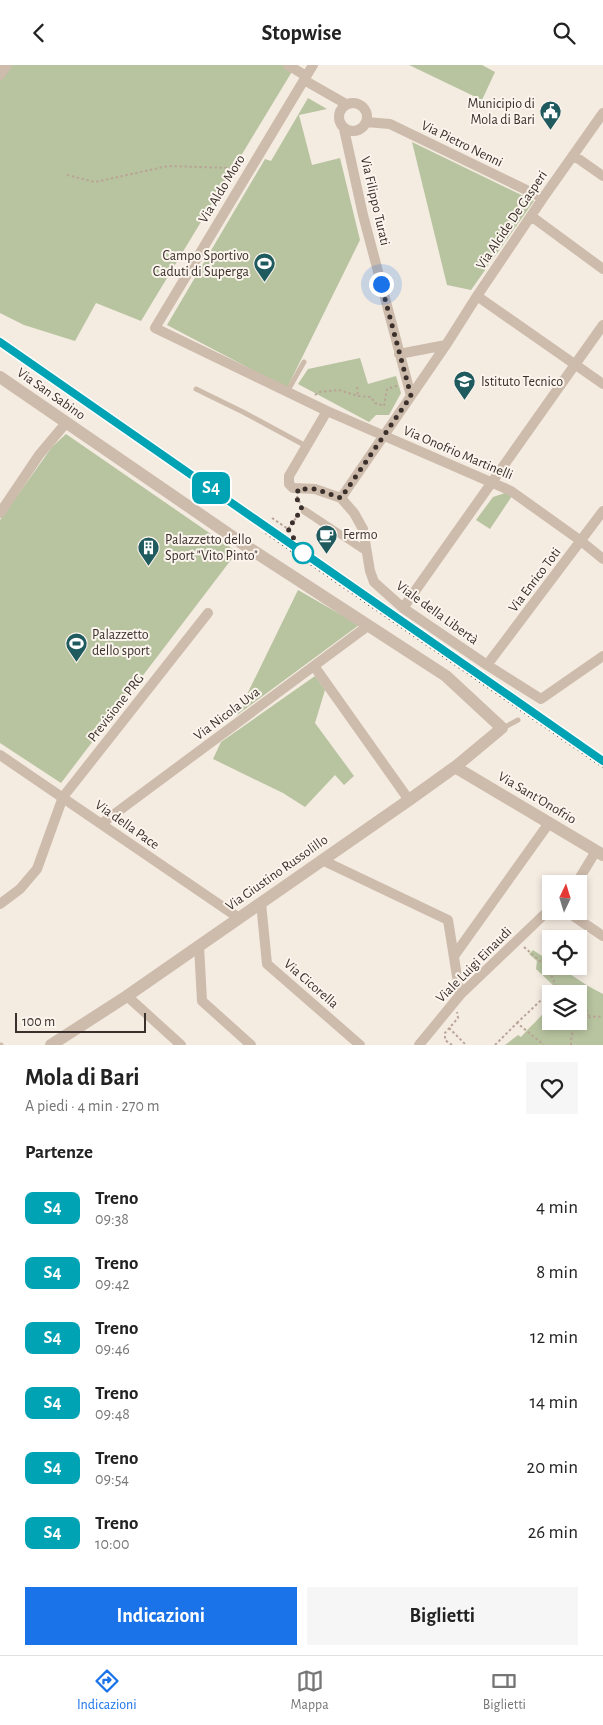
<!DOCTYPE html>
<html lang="it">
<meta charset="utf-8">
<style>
:root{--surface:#fff;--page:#f6f6f6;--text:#222;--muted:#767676;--line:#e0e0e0;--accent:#1a73e8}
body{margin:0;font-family:"Alegreya Sans",sans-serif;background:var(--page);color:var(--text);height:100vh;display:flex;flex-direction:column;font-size:19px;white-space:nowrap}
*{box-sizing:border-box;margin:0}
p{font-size:16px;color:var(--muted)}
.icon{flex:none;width:28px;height:28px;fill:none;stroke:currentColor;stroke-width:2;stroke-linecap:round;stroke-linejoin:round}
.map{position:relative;height:980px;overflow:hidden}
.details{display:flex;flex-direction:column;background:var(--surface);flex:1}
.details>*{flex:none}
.badge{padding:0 10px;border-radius:8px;font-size:18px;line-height:32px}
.needle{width:32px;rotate:4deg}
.tools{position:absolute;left:542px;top:810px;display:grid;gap:10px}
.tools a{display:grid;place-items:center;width:45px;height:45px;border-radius:0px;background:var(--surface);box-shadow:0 2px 8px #0003;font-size:25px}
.scale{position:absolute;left:15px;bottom:12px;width:131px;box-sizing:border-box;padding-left:5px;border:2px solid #3b302b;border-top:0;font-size:14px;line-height:18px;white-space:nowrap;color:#3b302b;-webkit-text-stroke:4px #fbf5ee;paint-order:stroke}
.you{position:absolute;width:25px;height:25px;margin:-12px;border:4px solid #fff;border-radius:50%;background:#1a73e8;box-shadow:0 0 0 8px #1a73e833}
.map>.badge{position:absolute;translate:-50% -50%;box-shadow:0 0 0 2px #fff}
h2{padding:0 25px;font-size:19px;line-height:45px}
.round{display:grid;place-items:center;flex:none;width:52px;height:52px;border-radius:0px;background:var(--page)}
.head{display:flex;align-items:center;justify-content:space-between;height:85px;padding:0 25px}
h1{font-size:24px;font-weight:700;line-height:38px}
.cta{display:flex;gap:10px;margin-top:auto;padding:10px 25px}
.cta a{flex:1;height:58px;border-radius:0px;background:var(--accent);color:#fff;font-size:20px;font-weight:700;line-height:58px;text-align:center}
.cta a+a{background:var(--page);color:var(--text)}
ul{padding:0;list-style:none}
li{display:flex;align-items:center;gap:15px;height:65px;padding:0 25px}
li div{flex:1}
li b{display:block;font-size:19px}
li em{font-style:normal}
li .badge{min-width:55px;font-weight:700;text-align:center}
header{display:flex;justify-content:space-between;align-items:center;height:65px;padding:0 25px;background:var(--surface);font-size:22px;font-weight:700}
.tabs{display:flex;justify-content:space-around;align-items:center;height:70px;border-top:1px solid var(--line);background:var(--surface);font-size:14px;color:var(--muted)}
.tabs a{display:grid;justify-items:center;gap:2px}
.tabs .selected{color:var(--accent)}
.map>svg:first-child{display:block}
.green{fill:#b8c4a0}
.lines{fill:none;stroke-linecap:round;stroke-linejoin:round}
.path{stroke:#b9a596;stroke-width:2;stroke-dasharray:2.5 2.5;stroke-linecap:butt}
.service{stroke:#cdbbac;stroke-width:5}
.pedestrian{stroke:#cdbbac;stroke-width:8}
.minor{stroke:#cdbbac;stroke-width:10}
.tertiary{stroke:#cdbbac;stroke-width:12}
.rail{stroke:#3b302b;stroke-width:2.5;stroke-dasharray:1 4;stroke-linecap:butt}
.line-casing{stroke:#fff;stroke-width:11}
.line{stroke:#00a3b4;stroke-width:8}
.walk{stroke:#3b302b;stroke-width:5;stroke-dasharray:0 9}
.stop-dot{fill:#fff;stroke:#00a3b4;stroke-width:2.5}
.labels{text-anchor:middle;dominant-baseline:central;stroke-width:4;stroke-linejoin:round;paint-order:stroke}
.poi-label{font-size:14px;fill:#3b302b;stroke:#fbf5ee;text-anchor:start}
.street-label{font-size:14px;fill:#3b302b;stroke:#fbf5ee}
</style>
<header><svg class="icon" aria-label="back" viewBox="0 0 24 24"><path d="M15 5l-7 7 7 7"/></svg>Stopwise<svg class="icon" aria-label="search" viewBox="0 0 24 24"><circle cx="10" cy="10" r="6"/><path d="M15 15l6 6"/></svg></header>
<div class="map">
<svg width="603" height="980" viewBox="0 0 603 980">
<rect width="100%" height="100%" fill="#f4ebe1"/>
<path class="green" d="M0 0 11 2 12 0H296L141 256 96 238 75 276 24 260 0 248Z
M409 0H482L495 7 482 35Z
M308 33 327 44 299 50 312 100 340 93 360 175 287 323 167 260 265 94 271 96Z
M412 77 534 136 471 225 447 220Z
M360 293 368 319 396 311 401 328 389 350H376L369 357 298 319 308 304Z
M66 369 237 487 61 718 0 678V455L52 382Z
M505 428 512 431 490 464 476 455 493 432Z
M298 525 359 560 237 650Z
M315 611 325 625 315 658 354 711 344 720 335 710 305 742 283 728 213 694 221 677Z
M533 885 551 897V901H558L588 921 603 929V980H505L518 970 521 972C531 960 543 951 551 938V956H579V929H555L556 923 536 904 537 896 529 889Z"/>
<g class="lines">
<path class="path" d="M67 110 95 117 168 101 230 103 237 107
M357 322 358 331
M315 330 319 327 339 325 358 331 371 332 375 338 384 341 387 324 399 320
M297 431 301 441
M272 453 288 464 299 449
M524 882 548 903 556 921 565 929
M579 938 587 946 589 951
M517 958 556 921
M449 963 466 980
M452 980 445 975V968L458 953 457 947
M495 980 517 958 544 980
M571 980C570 960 584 949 603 952"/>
<path class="service" d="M196 324 243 347 306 381
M287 327 304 297
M503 663 518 655
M0 980H1"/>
<path class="pedestrian" d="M305 446 367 487"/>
<path class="minor" d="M288 0 306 11
M313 0 155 263 327 346 511 426 581 476 603 494
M0 10 7 0
M304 15 346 39
M339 52a14 14 0 1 1 28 0a14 14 0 1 1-28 0Z
M366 57 390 59 543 133
M344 64 363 150 411 331
M573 90 603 111
M531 151 603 204
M477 231 603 319
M399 289 446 280
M327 346 289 411V419L293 423 315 424 341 433 354 448 363 464 370 506 374 517 403 543 487 600 541 634 603 591
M341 433 446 280 477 231 543 133 603 48
M0 448 39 390 66 358
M403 543 603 260
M487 600 603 446
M314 601 409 735
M0 690 239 853
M101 759 369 560
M322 795 448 855 460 930
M576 819 596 786
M261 838 267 899 360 980
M0 839 20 824 37 804 63 732 208 548
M566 846 603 871
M199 881 202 936 251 980
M454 891 549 758
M127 931 181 980
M419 980 460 930 551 843"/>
<path class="tertiary" d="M0 312 249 483 446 611 502 663 455 702 409 735 127 931 51 980
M455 702 603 790"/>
<path class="rail" d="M0 277 262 459
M266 468 603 702"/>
</g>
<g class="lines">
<defs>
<path id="line" d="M0 277 603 696"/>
</defs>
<use href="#line" class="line-casing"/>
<use href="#line" class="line"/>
<path class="walk" d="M303 488 288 464 302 444 297 434 298 424H316L341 433 411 331 381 219"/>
</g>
<defs>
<symbol id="civic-pin" viewBox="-11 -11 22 30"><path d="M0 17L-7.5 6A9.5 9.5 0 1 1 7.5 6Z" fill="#1f5a5e" stroke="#fbf5ee"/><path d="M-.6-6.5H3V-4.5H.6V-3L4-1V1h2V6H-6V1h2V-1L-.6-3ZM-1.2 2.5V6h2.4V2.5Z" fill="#fff"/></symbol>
<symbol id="stadium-pin" viewBox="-11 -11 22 30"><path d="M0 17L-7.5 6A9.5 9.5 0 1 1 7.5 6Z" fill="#1f5a5e" stroke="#fbf5ee"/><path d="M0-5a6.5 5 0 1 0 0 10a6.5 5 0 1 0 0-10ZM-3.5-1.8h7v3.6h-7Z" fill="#fff"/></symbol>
<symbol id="school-pin" viewBox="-11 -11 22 30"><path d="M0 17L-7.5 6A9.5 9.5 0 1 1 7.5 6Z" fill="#1f5a5e" stroke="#fbf5ee"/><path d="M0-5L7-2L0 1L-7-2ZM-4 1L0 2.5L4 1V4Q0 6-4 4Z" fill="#fff"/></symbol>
<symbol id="cafe-pin" viewBox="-11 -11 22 30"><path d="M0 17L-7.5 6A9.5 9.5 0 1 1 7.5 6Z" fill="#1f5a5e" stroke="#fbf5ee"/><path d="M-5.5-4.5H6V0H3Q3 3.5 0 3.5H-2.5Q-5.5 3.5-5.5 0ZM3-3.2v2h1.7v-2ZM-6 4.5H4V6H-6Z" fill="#fff"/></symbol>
<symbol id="building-pin" viewBox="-11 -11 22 30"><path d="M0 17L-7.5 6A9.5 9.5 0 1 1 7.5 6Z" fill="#1f5a5e" stroke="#fbf5ee"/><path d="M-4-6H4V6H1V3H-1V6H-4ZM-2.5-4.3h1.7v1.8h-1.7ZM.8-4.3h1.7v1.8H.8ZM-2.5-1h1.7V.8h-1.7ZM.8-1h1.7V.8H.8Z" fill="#fff"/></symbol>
</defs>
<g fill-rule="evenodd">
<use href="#civic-pin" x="538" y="34" width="25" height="34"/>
<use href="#stadium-pin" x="252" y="186" width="25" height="34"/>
<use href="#school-pin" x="452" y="304" width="25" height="34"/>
<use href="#cafe-pin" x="314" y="458" width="25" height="34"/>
<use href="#building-pin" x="136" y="470" width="25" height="34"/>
<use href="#stadium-pin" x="64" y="566" width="25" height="34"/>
</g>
<circle class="stop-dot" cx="303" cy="488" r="10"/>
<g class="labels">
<g class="poi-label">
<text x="535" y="39" text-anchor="end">Municipio di<tspan x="535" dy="16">Mola di Bari</tspan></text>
<text x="249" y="191" text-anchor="end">Campo Sportivo<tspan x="249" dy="16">Caduti di Superga</tspan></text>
<text x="481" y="317">Istituto Tecnico</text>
<text x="343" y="470">Fermo</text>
<text x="165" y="475">Palazzetto dello<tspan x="165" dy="16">Sport "Vito Pinto"</tspan></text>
<text x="92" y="570">Palazzetto<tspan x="92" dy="16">dello sport</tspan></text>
</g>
<g class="street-label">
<text transform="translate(462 79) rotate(26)">Via Pietro Nenni</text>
<text transform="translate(222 124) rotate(-59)">Via Aldo Moro</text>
<text transform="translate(375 136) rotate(77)">Via Filippo Turati</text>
<text transform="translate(512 155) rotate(-56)">Via Alcide De Gasperi</text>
<text transform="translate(51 329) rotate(35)">Via San Sabino</text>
<text transform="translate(458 388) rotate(23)">Via Onofrio Martinelli</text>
<text transform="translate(535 515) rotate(-53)">Via Enrico Toti</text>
<text transform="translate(437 548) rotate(36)">Viale della Libertà</text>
<text transform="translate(116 643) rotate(-52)">Previsione PRG</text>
<text transform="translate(227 649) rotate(-37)">Via Nicola Uva</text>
<text transform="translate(537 733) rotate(31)">Via Sant'Onofrio</text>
<text transform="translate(127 760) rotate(35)">Via della Pace</text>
<text transform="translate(277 808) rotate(-35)">Via Giustino Russolillo</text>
<text transform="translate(474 900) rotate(-45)">Viale Luigi Einaudi</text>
<text transform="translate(311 919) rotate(41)">Via Cicorella</text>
</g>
</g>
</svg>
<div class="tools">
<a><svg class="needle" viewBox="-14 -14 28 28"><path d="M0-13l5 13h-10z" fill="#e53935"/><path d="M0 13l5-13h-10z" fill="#767676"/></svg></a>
<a><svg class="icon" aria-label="locate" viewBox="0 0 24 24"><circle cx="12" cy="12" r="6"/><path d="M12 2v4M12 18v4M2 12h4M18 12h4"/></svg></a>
<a><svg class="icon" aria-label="layers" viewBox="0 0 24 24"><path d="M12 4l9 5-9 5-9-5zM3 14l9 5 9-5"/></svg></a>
</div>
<div class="scale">100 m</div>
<div class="you" style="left:381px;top:219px"></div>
<b class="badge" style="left:211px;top:423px;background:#00a3b4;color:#fff">S4</b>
</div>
<section class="details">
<div class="head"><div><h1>Mola di Bari</h1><p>A piedi · 4 min · 270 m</p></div><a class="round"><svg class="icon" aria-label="heart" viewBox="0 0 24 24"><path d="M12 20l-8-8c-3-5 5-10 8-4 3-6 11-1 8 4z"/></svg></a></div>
<h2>Partenze</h2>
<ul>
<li><span class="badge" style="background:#00a3b4;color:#fff">S4</span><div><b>Treno</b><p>09:38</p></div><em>4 min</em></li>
<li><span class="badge" style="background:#00a3b4;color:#fff">S4</span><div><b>Treno</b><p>09:42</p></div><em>8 min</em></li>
<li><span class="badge" style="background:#00a3b4;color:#fff">S4</span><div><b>Treno</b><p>09:46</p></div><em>12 min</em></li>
<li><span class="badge" style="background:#00a3b4;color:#fff">S4</span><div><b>Treno</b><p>09:48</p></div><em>14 min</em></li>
<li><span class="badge" style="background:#00a3b4;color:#fff">S4</span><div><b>Treno</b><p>09:54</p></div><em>20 min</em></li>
<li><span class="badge" style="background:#00a3b4;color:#fff">S4</span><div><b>Treno</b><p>10:00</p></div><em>26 min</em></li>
</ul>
<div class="cta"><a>Indicazioni</a><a>Biglietti</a></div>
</section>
<nav class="tabs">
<a class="selected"><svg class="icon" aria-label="directions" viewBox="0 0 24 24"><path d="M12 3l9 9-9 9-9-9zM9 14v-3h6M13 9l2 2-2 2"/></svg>Indicazioni</a>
<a><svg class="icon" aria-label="map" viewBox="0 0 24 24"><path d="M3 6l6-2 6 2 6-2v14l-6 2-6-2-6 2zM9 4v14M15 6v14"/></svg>Mappa</a>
<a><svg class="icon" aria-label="tickets" viewBox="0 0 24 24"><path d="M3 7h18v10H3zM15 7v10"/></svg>Biglietti</a>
</nav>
